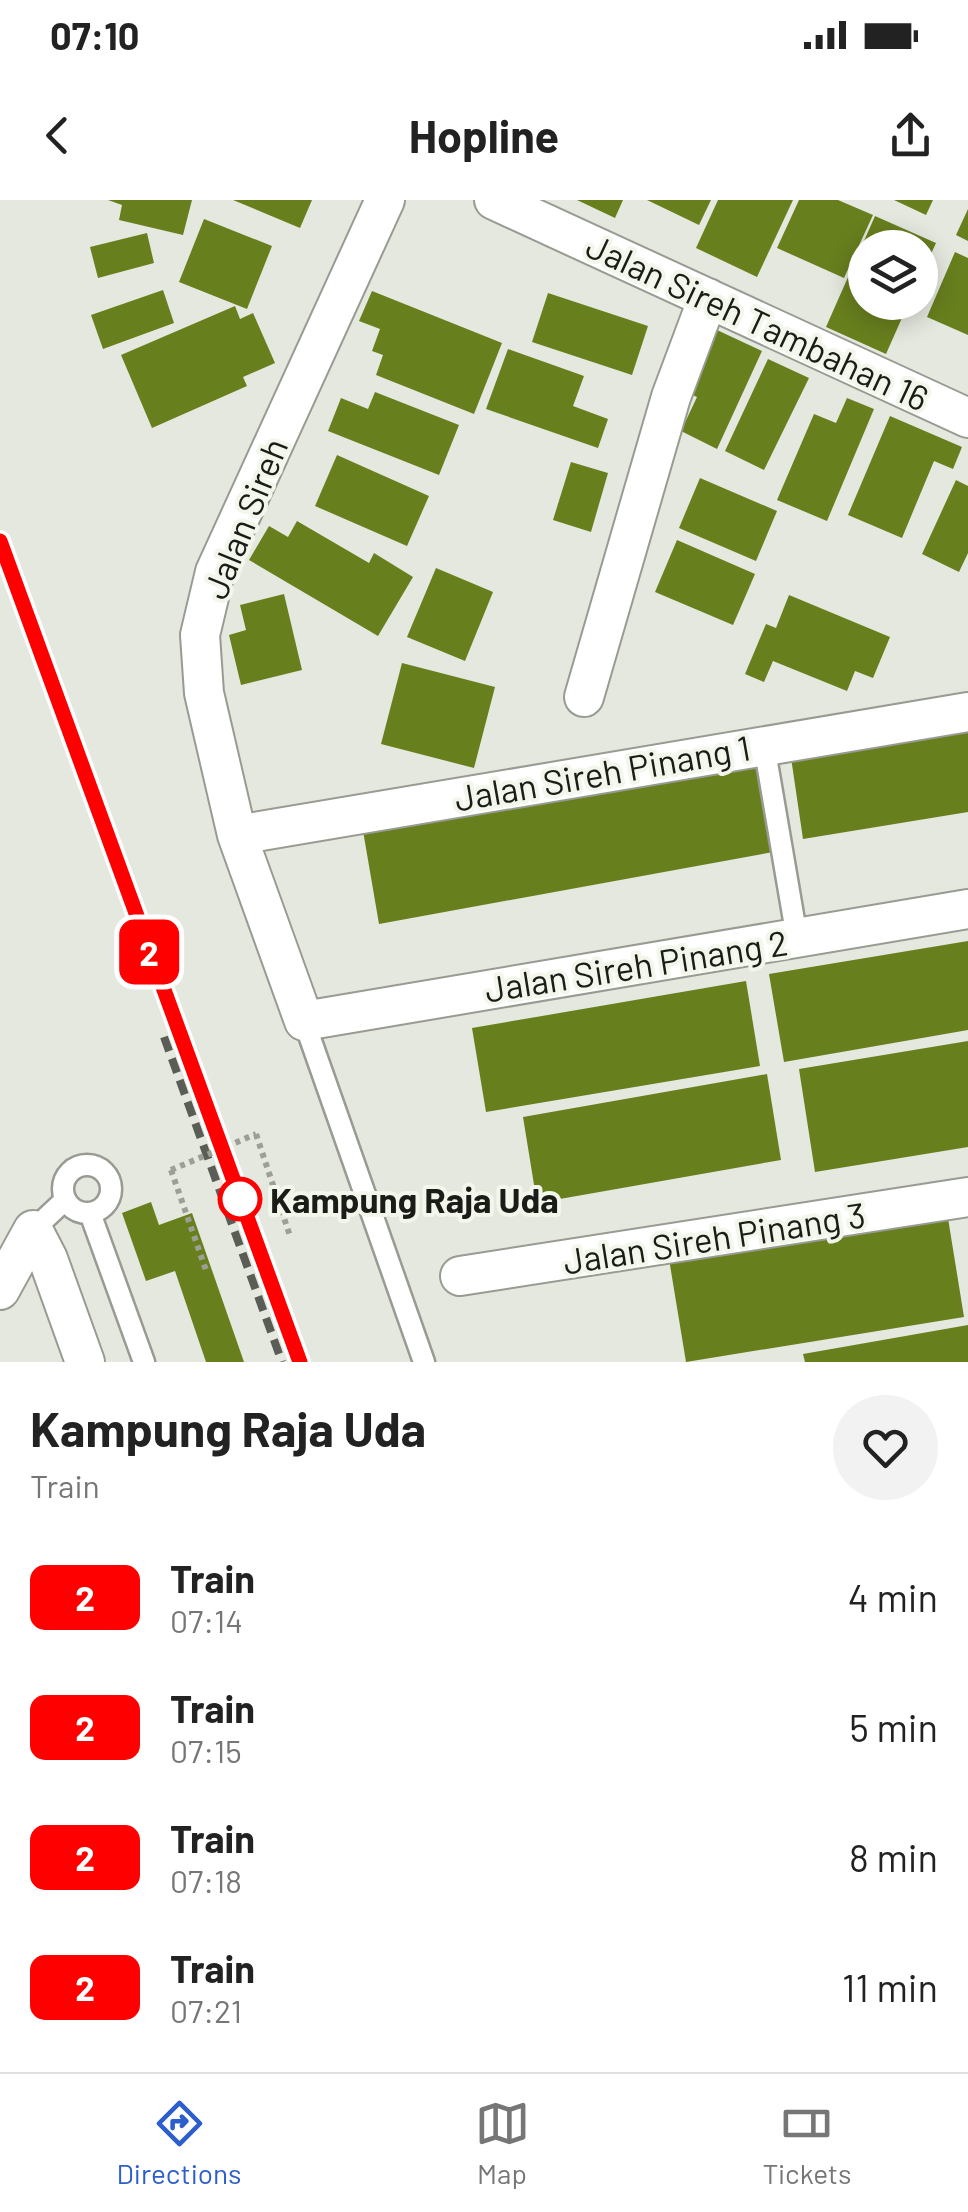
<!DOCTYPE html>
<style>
:root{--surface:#fff;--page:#f2f2f2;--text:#222;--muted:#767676;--line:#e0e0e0;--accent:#2c5ecc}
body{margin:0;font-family:Barlow,sans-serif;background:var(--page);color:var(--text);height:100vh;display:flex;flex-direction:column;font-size:38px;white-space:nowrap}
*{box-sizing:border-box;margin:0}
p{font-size:32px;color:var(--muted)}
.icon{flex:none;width:55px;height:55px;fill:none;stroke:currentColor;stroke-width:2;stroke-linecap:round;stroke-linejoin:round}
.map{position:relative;height:1162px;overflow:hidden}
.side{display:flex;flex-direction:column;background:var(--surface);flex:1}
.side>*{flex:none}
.badge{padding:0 20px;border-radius:15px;font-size:35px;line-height:65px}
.controls{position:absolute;left:848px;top:30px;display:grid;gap:20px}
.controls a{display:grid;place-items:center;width:90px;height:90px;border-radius:50%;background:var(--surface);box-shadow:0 5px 25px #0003;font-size:50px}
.map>.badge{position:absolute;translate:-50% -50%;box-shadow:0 0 0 5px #fff}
.round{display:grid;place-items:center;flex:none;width:105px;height:105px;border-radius:52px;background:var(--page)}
.head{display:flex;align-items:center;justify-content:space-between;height:170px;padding:0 30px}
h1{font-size:48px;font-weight:700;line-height:75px}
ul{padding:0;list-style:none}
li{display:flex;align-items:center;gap:30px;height:130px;padding:0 30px}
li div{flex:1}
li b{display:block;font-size:38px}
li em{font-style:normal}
li .badge{min-width:110px;font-weight:700;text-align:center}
.status{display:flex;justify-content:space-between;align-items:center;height:70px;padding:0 50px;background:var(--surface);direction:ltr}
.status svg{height:28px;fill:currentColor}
header{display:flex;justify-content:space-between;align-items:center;height:130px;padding:0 30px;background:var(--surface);font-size:45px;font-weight:700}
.tab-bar{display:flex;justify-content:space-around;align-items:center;height:140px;border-top:2px solid var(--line);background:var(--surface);font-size:28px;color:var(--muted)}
.tab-bar a{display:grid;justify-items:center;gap:5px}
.tab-bar .selected{color:var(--accent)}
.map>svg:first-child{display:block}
.building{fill:#687f1e}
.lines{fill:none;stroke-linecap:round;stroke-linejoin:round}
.lane-casing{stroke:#989b92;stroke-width:25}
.street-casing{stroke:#989b92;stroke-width:42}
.path{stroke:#9d9f97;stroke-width:6;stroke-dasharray:5 5;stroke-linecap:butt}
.lane{stroke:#fff;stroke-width:20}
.street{stroke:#fff;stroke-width:38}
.rail{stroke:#5a5c56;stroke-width:8;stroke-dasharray:15 8;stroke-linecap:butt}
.path-bridge{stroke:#9d9f97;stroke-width:6;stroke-dasharray:5 5;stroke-linecap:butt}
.line-casing{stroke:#fff;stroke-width:22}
.line{stroke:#f00;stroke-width:15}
.stop-dot{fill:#fff;stroke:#f00;stroke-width:5}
.labels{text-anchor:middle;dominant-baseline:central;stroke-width:8;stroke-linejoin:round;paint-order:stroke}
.street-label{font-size:35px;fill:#1b1c18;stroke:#f2f6eb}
.stop-label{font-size:35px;font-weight:bold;fill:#1b1c18;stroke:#f2f6eb;text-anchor:start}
</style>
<div class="status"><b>07:10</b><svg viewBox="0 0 49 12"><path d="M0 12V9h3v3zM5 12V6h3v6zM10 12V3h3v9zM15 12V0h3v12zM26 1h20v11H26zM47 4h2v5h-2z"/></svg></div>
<header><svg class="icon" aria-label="back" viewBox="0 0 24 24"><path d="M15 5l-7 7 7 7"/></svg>Hopline<svg class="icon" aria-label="share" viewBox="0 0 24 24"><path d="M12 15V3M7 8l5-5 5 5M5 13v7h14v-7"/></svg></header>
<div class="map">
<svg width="968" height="1162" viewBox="0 0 968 1162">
<rect width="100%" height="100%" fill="#e5e8de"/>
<path class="building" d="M108 0H192L183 35 119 20 122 5Z
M233 0H312L300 28Z
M577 0H623L615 18Z
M647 0H711L699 25Z
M718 0H793L757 77 696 48Z
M799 0H838L873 15 844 78 777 48Z
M894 0H933L926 15Z
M968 9V41L956 35Z
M875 16 936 43 920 78V48H865V102H909L886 154 826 127Z
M204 19 272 46 247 109 179 82Z
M147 33 154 63 98 78 90 47Z
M955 52 968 58V135L927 117Z
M163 90 174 123 103 149 91 115Z
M372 91 502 143 474 214 376 175 383 155 372 151 380 129 359 121Z
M548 93 648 126 632 175 532 142Z
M235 106 240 119 253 113 275 163 243 177 247 186 152 228 121 155Z
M717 130 762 151 717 249 681 231 697 197 688 193Z
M508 149 584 176 573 206 608 219 598 248 486 209Z
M768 159 809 178 764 270 725 251Z
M375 192 459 225 439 275 328 231 341 198 368 209Z
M847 198 874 209 827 321 777 300 814 214 836 223Z
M890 216 962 247 953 269 934 261 902 338 848 315Z
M337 255 429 296 407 346 315 306Z
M571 262 608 273 591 332 553 320Z
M700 278 777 311 756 361 679 328Z
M956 280 968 286V353L959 372 922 354Z
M297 321 369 363 374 353 413 377 378 436 249 360 269 326 288 337Z
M677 340 755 374 733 425 655 392Z
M436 368 493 392 465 461 407 437Z
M284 394 302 470 241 485 229 435 246 430 240 405Z
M789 395 890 437 873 478 855 471 847 491 773 461 764 482 745 474 766 424 776 428Z
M402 463 495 487 474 568 381 544Z
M968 516V612L803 639 789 544Z
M762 553 779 651 379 724 362 625Z
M968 741V830L784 862 769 774Z
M746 781 760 866 486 912 472 828Z
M968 841V947L815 972 799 869Z
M767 874 781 960 537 1003 523 917Z
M151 1002 159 1025 192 1013 244 1162H206L175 1071 146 1081 122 1013Z
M947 1012 964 1117 686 1162 669 1059Z
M968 1125V1162H805L803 1154Z"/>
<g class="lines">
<defs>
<path id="lane" d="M764 545 797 738
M304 821 424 1162
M63 989a24 24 0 1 1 48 0a24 24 0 1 1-48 0Z
M90 1013 144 1162
M33 1030 65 1000"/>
<path id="street" d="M385 0 215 372 200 435 204 493 237 635 304 821 968 709
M494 0 968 218
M584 497 671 197 708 98
M237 635 968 512
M460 1076 968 997
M0 1090 33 1030 48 1059 85 1162"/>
</defs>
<use href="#lane" class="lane-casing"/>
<use href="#street" class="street-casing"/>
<path class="path" d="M256 934 290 1036
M171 970 207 1073"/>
<use href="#lane" class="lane"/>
<use href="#street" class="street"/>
<path class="rail" d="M0 341 300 1162
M164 837 282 1162"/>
<path class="path-bridge" d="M171 970 256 934"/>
</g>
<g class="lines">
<defs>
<path id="line" d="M0 341 300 1162"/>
</defs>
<use href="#line" class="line-casing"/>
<use href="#line" class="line"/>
</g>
<circle class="stop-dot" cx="240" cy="999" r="20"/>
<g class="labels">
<g class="street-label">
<text transform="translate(758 121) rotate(25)">Jalan Sireh Tambahan 16</text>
<text transform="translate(244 318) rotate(-68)">Jalan Sireh</text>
<text transform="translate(602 572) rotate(-10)">Jalan Sireh Pinang 1</text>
<text transform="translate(636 765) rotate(-9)">Jalan Sireh Pinang 2</text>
<text transform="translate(714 1037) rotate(-9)">Jalan Sireh Pinang 3</text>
</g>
<g class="stop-label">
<text x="270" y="999">Kampung Raja Uda</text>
</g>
</g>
</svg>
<div class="controls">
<a><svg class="icon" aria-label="layers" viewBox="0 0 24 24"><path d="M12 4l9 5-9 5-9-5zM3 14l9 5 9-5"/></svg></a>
</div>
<b class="badge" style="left:149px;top:752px;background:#f00;color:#fff">2</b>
</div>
<section class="side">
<div class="head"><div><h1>Kampung Raja Uda</h1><p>Train</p></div><a class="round"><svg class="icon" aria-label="heart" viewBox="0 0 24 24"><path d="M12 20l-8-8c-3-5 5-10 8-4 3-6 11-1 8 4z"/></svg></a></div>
<ul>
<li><span class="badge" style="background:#f00;color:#fff">2</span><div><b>Train</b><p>07:14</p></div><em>4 min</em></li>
<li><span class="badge" style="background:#f00;color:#fff">2</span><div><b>Train</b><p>07:15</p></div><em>5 min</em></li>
<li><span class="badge" style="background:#f00;color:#fff">2</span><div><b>Train</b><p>07:18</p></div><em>8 min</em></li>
<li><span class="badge" style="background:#f00;color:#fff">2</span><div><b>Train</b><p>07:21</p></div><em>11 min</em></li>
</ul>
</section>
<nav class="tab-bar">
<a class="selected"><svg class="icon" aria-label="directions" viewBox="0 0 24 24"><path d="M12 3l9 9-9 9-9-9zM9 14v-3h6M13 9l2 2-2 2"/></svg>Directions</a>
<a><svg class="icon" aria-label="map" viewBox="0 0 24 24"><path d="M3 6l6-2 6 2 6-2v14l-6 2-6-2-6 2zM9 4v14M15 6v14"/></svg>Map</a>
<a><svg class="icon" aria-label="tickets" viewBox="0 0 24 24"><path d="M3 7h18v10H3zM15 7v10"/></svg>Tickets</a>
</nav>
